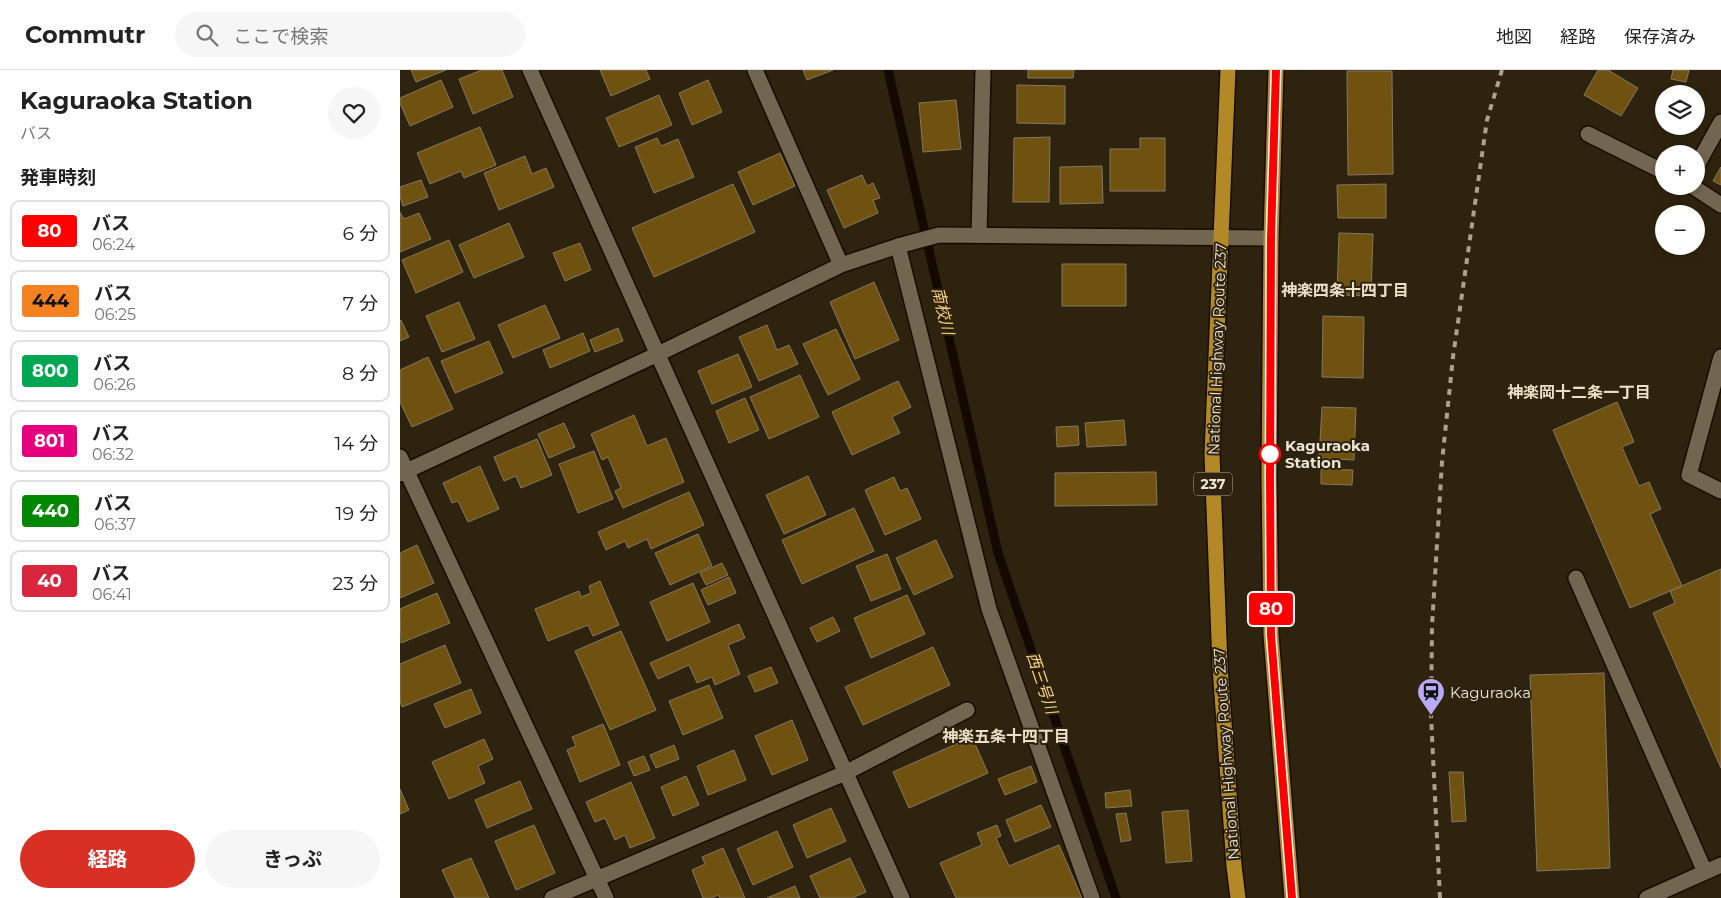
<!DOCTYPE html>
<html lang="ja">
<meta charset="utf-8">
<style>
:root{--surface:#fff;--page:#f6f6f6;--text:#222;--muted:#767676;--line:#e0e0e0;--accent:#d93025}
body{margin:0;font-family:Montserrat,"Noto Sans JP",sans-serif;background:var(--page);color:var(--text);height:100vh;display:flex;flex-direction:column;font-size:19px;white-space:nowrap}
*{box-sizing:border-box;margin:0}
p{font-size:16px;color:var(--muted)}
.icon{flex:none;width:28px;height:28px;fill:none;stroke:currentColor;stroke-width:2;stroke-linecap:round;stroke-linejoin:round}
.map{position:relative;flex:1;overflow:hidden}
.side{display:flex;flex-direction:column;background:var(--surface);width:400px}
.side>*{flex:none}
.badge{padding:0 10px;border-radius:4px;font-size:18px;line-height:32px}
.buttons{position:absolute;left:1255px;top:15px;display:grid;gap:10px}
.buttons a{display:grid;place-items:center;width:50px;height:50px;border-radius:50%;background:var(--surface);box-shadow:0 2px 8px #0003;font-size:25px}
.map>.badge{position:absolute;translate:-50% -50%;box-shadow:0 0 0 2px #fff}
h2{padding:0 20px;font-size:19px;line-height:45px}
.round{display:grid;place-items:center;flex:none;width:52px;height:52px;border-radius:26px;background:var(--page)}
.overview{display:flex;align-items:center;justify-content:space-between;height:85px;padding:0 20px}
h1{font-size:24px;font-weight:700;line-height:38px}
.primary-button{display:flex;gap:10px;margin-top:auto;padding:10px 20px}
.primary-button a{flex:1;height:58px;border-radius:30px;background:var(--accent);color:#fff;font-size:20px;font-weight:700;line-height:58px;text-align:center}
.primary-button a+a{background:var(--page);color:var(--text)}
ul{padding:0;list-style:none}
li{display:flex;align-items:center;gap:15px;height:62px;margin:0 10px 8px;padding:0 10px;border:2px solid var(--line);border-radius:10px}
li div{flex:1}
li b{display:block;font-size:19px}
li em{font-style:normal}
li .badge{min-width:55px;font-weight:700;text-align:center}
header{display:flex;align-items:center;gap:30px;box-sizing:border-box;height:70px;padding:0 25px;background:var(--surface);border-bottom:1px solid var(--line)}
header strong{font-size:24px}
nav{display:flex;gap:28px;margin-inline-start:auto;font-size:18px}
.search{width:350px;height:45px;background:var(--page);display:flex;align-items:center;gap:12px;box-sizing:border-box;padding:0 18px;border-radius:28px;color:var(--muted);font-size:19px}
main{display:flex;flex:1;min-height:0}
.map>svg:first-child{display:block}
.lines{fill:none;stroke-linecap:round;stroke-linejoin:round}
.stream{stroke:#140900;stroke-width:9}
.building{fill:#6f5210;stroke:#857861}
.service-casing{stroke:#160c00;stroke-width:18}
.minor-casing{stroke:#160c00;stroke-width:18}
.trunk-casing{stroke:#160c00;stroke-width:18}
.service{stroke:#736650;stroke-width:15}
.minor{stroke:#736650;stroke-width:15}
.trunk{stroke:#b38928;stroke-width:15}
.rail{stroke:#aaa191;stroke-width:4;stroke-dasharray:6 6;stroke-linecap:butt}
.line-casing{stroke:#fff;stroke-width:11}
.line{stroke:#f00;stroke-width:8}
.stop-dot{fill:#fff;stroke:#f00;stroke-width:2.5}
.labels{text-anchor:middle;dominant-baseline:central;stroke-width:4;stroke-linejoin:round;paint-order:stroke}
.shield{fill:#2e230e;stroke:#b2aa9b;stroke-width:1}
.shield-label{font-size:14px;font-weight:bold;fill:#ebe4d7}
.street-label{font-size:15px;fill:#ebe4d7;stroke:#2e230e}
.stop-label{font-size:15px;font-weight:bold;fill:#ebe4d7;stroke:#2e230e;text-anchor:start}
.poi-label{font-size:15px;fill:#ebe4d7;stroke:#2e230e;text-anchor:start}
.neighbourhood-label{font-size:16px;font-weight:bold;fill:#eddfc5;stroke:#2e230e}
.water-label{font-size:16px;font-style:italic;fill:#fcd17f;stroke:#2e230e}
</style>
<header>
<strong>Commutr</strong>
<div class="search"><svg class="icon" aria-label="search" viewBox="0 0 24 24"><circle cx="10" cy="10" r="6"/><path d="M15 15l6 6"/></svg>ここで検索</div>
<nav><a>地図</a><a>経路</a><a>保存済み</a></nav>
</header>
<main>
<section class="side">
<div class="overview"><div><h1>Kaguraoka Station</h1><p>バス</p></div><a class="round"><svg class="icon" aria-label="heart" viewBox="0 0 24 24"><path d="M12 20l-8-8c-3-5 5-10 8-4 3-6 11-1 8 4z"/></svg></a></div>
<h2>発車時刻</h2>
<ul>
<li><span class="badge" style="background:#f00;color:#fff">80</span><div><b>バス</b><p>06:24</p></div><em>6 分</em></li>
<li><span class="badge" style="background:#f58220;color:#111">444</span><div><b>バス</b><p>06:25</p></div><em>7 分</em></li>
<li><span class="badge" style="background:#00a651;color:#fff">800</span><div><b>バス</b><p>06:26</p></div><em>8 分</em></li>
<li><span class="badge" style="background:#e6007e;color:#fff">801</span><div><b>バス</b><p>06:32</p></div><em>14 分</em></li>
<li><span class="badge" style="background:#080;color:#fff">440</span><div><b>バス</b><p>06:37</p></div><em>19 分</em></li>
<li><span class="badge" style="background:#d7263d;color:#fff">40</span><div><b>バス</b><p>06:41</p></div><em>23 分</em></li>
</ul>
<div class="primary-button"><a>経路</a><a>きっぷ</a></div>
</section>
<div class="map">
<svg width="1321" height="828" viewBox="0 0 1321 828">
<rect width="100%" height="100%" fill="#2e230e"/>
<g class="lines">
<path class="stream" d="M488 0 598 483 716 828"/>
</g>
<path class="building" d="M11 0H46L16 12Z
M82 0H102L113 27 73 44 59 9Z
M200 0H246L250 9 211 26Z
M403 0H433L407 10Z
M628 0H674L673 8H628Z
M1198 0H1208L1238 18 1221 46 1184 25Z
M1273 0H1289L1286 12 1271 9Z
M947 1H992L993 104 948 105Z
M41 10 53 37 10 56 0 33V28Z
M308 10 322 42 292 55 279 23Z
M617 15 665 16V54L617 53Z
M259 25 272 55 219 77 206 48Z
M556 30 561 79 523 82 519 33Z
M80 57 96 95 64 108 61 101 30 114 17 83Z
M650 67 649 132H613L614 68Z
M257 68 261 76 278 69 294 107 254 123 235 77Z
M740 68H765V121H710V79H740Z
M380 83 395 116 353 135 338 102Z
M125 86 132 104 146 98 154 117 99 140 84 103Z
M702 96 703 133 660 134V97Z
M1321 97V115L1313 111Z
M462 105 467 116 473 113 480 128 473 130 478 143 444 158 427 120Z
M21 110 28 127 3 136 0 127V117Z
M333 114 355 162 254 207 232 158Z
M986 114V148H938L937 115Z
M0 142 4 149 19 143 31 169 0 182Z
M109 153 124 187 74 208 59 175Z
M939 163 973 164 971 226 937 225Z
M49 170 63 202 16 223 2 190Z
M180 173 191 200 165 211 153 183Z
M662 194H726V236H662Z
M474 212 499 270 455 289 430 232Z
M59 232 75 269 42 282 26 246Z
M145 235 160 268 113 288 98 255Z
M923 246 964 247 963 308 922 307Z
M1 250 9 267 0 271V251Z
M367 255 377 280 389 275 398 294 359 311 339 267Z
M218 258 223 271 195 282 190 270Z
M436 259 460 309 428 325 403 274Z
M183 263 190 281 150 298 143 280Z
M89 271 103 303 55 323 41 291Z
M338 284 352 317 312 334 298 301Z
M28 287 53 339 12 357 0 332V300Z
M400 305 419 347 369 369 350 327Z
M498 311 511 337 492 347 500 363 452 385 432 342Z
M345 328 359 360 329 373 316 341Z
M1217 332 1234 372 1222 377 1239 416 1249 412 1261 439 1250 444 1282 516 1230 538 1153 360Z
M922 337 956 338 954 390 919 388Z
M234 345 247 376 266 368 284 412 223 438 215 421 221 418 208 387 202 390 191 364Z
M724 350 726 375 687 377 685 353Z
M164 353 175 377 149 388 138 364Z
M678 356 679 375 657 377 656 357Z
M137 369 152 405 121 418 116 406 104 411 94 387Z
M194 381 213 429 178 443 159 394Z
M80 396 99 439 68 452 58 431 52 433 43 413Z
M921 399 953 400 952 415 921 414Z
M756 402 757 435 655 436V403Z
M408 406 426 445 384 464 366 425Z
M494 407 500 421 507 418 521 449 485 465 465 420Z
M289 422 304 455 251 479 247 469 228 478 225 471 206 480 198 462Z
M454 438 474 481 402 514 382 470Z
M298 464 312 496 270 515 255 483Z
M536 470 553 507 514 525 496 488Z
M17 475 34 513 0 528V483Z
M487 484 501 519 471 531 456 496Z
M322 493 328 505 306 515 300 503Z
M1321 499V698L1253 543 1275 533 1270 521Z
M329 507 336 523 308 535 301 520Z
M200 511 219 555 193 566 188 555 148 571 135 539 179 521 181 527 191 523 189 516Z
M293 513 310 552 267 571 250 532Z
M37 523 50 553 1 573 0 539Z
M507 525 525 564 471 588 454 548Z
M433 547 440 561 417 572 410 558Z
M339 554 345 568 328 575 340 604 315 615 312 607 297 613 289 595 258 609 250 593Z
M221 561 256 640 210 660 175 581Z
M45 575 61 613 2 637 0 632V594Z
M533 577 550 615 463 655 445 617Z
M371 597 378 613 355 622 348 606Z
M1204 603 1210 798 1137 801 1130 605Z
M309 615 323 648 283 665 269 631Z
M71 619 81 643 45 658 34 634Z
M392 650 408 690 372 705 355 666Z
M203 654 220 695 180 712 167 680 176 676 172 667Z
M572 667 588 703 509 738 493 702Z
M84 669 93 689 78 696 85 713 49 729 32 692Z
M274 675 279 689 256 698 250 685Z
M334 680 346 710 308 725 297 696Z
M244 686 250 700 234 706 228 692Z
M631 696 637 712 605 725 598 709Z
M1049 702H1063L1066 751 1052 752Z
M286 706 299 735 273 746 261 717Z
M120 711 132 739 87 758 75 730Z
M231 712 255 768 230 778 225 765 215 770 205 748 195 752 186 732Z
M0 719 9 740 0 744Z
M730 720 732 736 706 738 705 723Z
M641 735 651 757 615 772 606 750Z
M431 738 446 771 407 788 393 755Z
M788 740 792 791 766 793 762 742Z
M726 743 731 770 721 772 716 744Z
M134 755 155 803 116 820 95 771Z
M597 755 601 766 596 768 609 796 659 775 682 828H556L540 793 582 775 577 763Z
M377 761 393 797 353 815 337 779Z
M323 778 345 828H320L318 825 311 828H303L292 800 305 794 302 787Z
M71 788 89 828H55L42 800Z
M450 788 466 822 452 828H420L410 806Z
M395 816 400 828H367Z"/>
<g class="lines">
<defs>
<path id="service" d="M498 176 589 539 692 828
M1176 508 1305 802"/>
<path id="minor" d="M130 0 502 828
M355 0 441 195
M1188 64 1264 102
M1296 97 1321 52
M1292 116 1321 135
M579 165 583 0
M1321 287 1289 405 1321 421
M0 387 206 828
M0 404 258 284 441 195 498 176 539 165 871 168
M152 828 445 703 567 640
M1247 828 1321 795"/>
<path id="trunk" d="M828 0 812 384 820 596 834 796 838 828
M876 0 871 168 869 407 871 565 892 828"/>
</defs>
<use href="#service" class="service-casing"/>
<use href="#minor" class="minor-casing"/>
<use href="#trunk" class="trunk-casing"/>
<use href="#service" class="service"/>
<use href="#minor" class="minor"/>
<use href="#trunk" class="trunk"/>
<path class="rail" d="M1040 828 1031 646 1032 556 1042 392 1053 287 1087 50 1102 0"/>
</g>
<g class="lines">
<defs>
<path id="line" d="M876 0 871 168 870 408 871 565 892 828"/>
</defs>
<use href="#line" class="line-casing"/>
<use href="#line" class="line"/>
</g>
<defs>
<symbol id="station-pin" viewBox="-11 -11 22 30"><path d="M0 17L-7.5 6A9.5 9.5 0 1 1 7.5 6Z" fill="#b9aaf7" stroke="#2e230e"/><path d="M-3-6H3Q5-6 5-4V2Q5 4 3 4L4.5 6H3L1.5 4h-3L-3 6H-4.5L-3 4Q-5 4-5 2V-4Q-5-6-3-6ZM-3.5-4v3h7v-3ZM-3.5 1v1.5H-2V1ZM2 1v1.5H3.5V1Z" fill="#111"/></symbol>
</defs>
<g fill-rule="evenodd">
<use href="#station-pin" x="1015" y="606" width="32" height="43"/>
</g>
<circle class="stop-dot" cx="870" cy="384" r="10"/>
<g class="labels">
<rect class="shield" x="794" y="402.5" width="38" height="23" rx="4"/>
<g class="shield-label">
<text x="813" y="414">237</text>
</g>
<g class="street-label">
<text transform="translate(817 279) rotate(-88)">National Highway Route 237</text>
<text transform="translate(826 684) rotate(-94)">National Highway Route 237</text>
</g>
<g class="stop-label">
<text x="885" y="375">Kaguraoka<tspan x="885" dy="17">Station</tspan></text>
</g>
<g class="poi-label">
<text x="1050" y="622">Kaguraoka</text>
</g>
<g class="neighbourhood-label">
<text x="945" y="220">神楽四条十四丁目</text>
<text x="1179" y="322">神楽岡十二条一丁目</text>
<text x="606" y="666">神楽五条十四丁目</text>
</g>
<g class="water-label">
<text transform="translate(543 241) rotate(77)">南校川</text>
<text transform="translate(642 613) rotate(71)">西三号川</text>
</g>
</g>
</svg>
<div class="buttons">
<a><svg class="icon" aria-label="layers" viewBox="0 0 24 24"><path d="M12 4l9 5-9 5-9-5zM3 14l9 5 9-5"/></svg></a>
<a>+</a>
<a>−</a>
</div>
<b class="badge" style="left:871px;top:539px;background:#f00;color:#fff">80</b>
</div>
</main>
